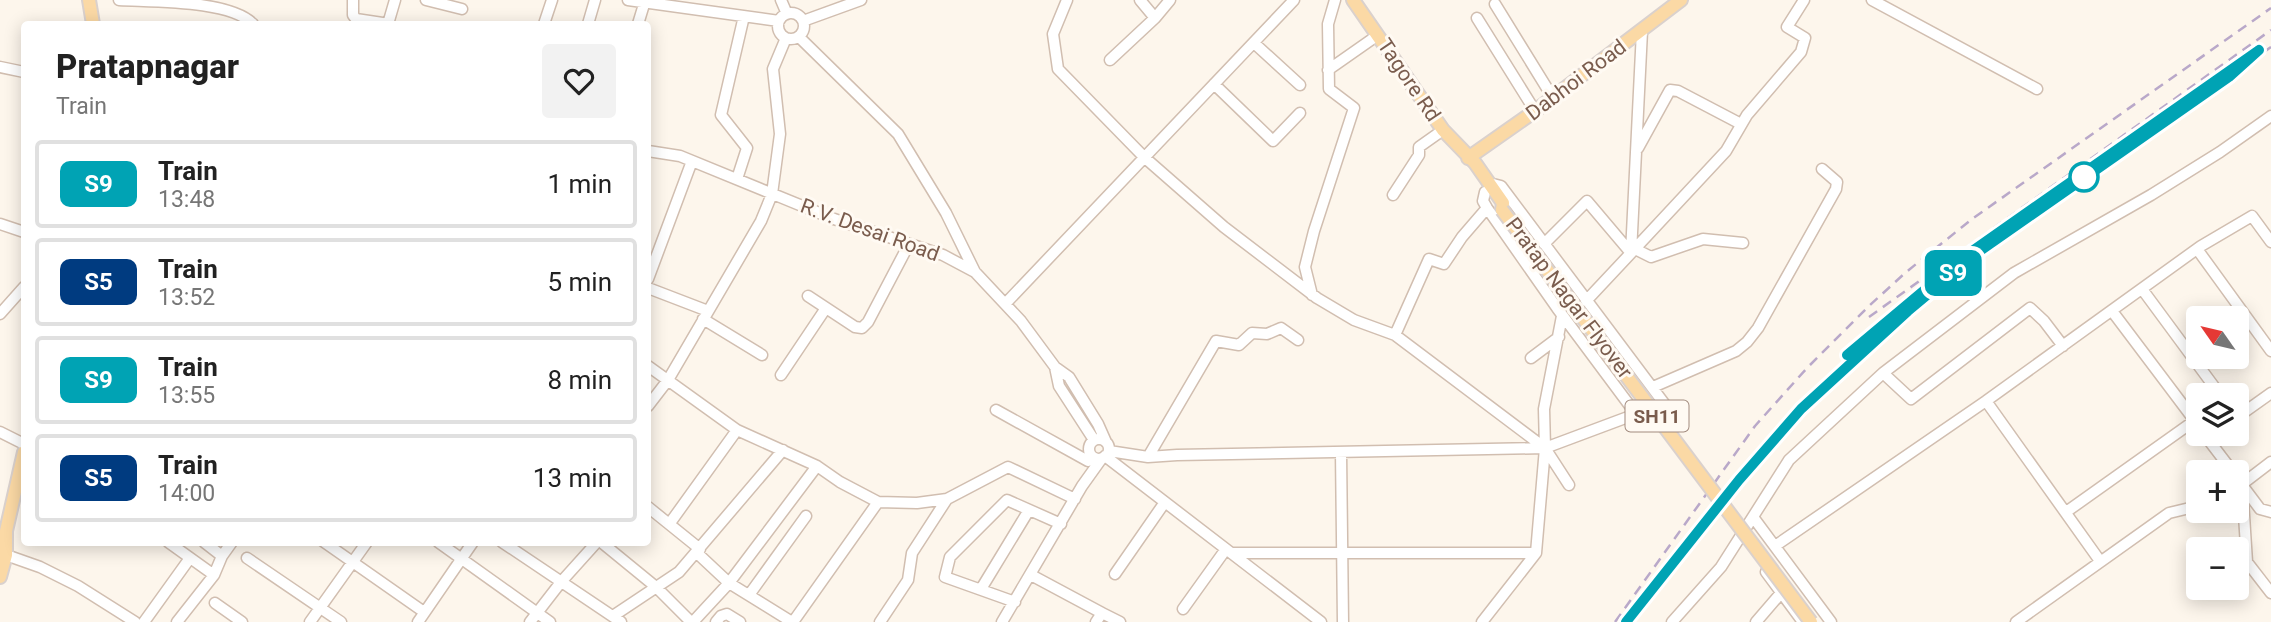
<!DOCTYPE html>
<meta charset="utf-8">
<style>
:root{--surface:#fff;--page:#f2f2f2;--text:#222;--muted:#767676;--line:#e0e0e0}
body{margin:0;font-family:Roboto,sans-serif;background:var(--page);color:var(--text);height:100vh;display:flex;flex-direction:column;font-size:26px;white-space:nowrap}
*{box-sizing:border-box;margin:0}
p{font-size:23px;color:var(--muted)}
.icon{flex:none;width:38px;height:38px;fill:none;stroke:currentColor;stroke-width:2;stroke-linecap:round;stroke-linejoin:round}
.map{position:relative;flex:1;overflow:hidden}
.sheet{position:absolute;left:21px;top:21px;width:630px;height:525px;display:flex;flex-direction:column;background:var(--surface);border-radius:7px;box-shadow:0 4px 18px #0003}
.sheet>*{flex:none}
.badge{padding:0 14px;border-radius:10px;font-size:24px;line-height:46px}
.needle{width:46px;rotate:304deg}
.tools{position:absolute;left:2186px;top:306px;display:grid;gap:14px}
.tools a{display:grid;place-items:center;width:63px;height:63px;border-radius:7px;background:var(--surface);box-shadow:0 4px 18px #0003;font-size:35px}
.map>.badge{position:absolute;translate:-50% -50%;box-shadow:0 0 0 4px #fff}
.round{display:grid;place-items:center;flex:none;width:74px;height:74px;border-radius:7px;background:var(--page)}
.head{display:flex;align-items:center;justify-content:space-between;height:119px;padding:0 35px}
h1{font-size:33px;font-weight:800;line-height:52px}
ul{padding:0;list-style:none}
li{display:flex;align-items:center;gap:21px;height:88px;margin:0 14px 10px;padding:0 21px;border:4px solid var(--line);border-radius:7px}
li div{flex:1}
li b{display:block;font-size:26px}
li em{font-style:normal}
li .badge{min-width:77px;font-weight:700;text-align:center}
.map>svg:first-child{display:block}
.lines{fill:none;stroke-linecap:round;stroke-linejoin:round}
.minor-casing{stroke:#d1beb0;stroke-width:13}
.major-casing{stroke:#dad1cd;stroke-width:16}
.minor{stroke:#fff;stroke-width:10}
.major{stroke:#fbd9a5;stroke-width:12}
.rail{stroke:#b9a8c9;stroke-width:2.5;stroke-dasharray:10 7;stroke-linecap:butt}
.major-bridge-casing{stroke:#dad1cd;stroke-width:16;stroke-linecap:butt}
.major-bridge{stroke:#fbd9a5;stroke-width:12}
.line-casing{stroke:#fff;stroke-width:16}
.line{stroke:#00a3b4;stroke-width:10}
.stop-dot{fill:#fff;stroke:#00a3b4;stroke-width:3.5}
.labels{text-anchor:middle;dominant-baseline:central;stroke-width:6;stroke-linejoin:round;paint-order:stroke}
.shield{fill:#fffaf3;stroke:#a28b7f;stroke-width:2}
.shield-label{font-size:19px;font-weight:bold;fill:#7a5c4d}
.street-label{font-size:21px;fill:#7a5c4d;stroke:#fffaf3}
</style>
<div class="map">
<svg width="2271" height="622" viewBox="0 0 2271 622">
<rect width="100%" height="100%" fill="#fdf6ec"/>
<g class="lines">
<defs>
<path id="minor" d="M119 0C153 2 230 0 253 24
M353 0V15L356 19 389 24
M426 0 462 9
M628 0 779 21
M781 0 787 14
M1067 0 1053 34 1058 69 1144 157 1224 227 1317 298 1354 320 1395 335 1545 448 1569 485
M1140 0 1155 18 1170 0
M1872 0 2037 89
M1495 4 1553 98
M778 26a13 13 0 1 1 26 0a13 13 0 1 1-26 0Z
M1477 18 1535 111
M803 21 861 0
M388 24 395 0
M544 24 552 0
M588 24 595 0
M638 24 645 1
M799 37 898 134 946 213 975 272
M1254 43 1300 85
M1110 60 1155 18
M0 67 24 72
M1328 70 1378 35
M1214 84 1273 141 1300 113
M1638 148 1670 90 1678 91 1741 124
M648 151 680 156 834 219 943 255 975 272 1021 321 1055 367 1069 377 1098 424 1106 442
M737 179 747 148 721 115 744 16
M1485 192 1483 201 1487 208 1557 308 1636 414
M1393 195 1419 155V147L1443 130
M0 224 24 232
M1544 244 1587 201 1631 253 1726 151 1747 115 1801 52 1805 38 1787 27 1804 0
M1635 249 1651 257 1703 239 1743 243
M2197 249 2271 351
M648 279 692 161
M648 288 708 311
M2142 289 2221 396
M1312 295 1305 267 1314 231 1354 108 1329 89 1328 24 1335 0
M808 296 855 327 862 328 868 322 909 244
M1586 301 1631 253 1642 31
M1006 303 1294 0
M2112 311 2198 425
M0 314 24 287
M703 319 762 355
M1395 335 1429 259 1444 264 1462 237 1487 208
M1531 358 1559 337
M648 366 737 430 817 466 840 482 878 502 917 503 947 499 1008 467 1075 499
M1055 367 1059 386 1094 440
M1883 373 1911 399 2030 308 2044 321 2063 346
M781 375 826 308
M1653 387 1736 351 1747 342 1758 328 1836 189 1837 182 1822 169
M1986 401 2100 561
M648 406 668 380 761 221 772 194 780 134 773 69 786 38
M996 410 1088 461
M2236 418 2271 393
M0 432 24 444
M2204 434 2233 472
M1089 449a10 10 0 1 1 20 0a10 10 0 1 1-20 0Z
M1109 451 1148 457 1177 455 1545 448 1636 414 1669 410 1501 186 1489 183
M1341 452 1343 622
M1105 456 1321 622
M1148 457 1216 341 1239 345 1252 333 1267 334 1281 328 1298 340
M2236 477 2242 484 2247 562 2271 593
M2242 485 2260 509 2271 512
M2237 488 2271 462
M648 507 700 549
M2066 512 2194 421
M1753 517 1831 622
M670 523 737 430
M168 542 214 575
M204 542 222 556
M324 542 424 612
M438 542 550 622
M502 542 621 622
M601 542 656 587 691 622
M1775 546 1986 401 2201 246 2252 216 2271 242
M697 553 729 583 792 622
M1231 553H1536
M6 555 40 567 78 586 135 622
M247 558 341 622
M1766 572 1803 622
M1115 574 1165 502
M1031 575 1102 613
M981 589 1029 510
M749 595 806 516
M1015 602 945 577 950 557 1007 500 1061 524
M215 603 242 622
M1183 609 1226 549
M613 616 679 572 783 450
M144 622 190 558
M177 622 214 575 222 556 232 542
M310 622 367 542
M418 622 473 542
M530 622 561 582 597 542
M693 622 729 583 817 466
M716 622 721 616 727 614 740 622
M793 622 878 502
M880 622 908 580 912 553 947 499
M1002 622 1082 486 1102 458
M1096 622 1102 613 1120 622
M1482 622 1536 553 1545 448 1544 409 1562 316
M1672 622 1721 567 1789 460 1883 373 2014 273 2151 195 2220 152 2271 116
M1756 622 1781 593
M2016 622 2169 513 2198 506"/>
<path id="major" d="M89 0 93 24
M1353 0 1443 130 1475 163 1503 203 1502 210
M1468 158 1535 111 1681 0
M0 577 6 555V531L24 452"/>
</defs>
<use href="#minor" class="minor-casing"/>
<use href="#major" class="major-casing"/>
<use href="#minor" class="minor"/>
<use href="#major" class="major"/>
<path class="rail" d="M1869 317 2271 30
M1653 586 1739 480 1801 409 1908 311 1980 251 2271 47
M1615 622 1755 426 1807 368 1869 306 1905 273 1972 219 2271 8"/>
<defs>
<path id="major-bridge" d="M1502 210 1811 622"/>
</defs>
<use href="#major-bridge" class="major-bridge-casing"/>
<use href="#major-bridge" class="major-bridge"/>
</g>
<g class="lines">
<defs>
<path id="line" d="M1626 622 1739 480 1801 409 1908 311 1980 251 2229 77 2259 50 1965 256 1847 355"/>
</defs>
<use href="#line" class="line-casing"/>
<use href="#line" class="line"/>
</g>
<circle class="stop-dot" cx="2084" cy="177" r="14"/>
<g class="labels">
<rect class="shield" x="1625.5" y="400.5" width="63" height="31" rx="5"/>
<g class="shield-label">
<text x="1657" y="416">SH11</text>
</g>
<g class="street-label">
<text transform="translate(1409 80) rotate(56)">Tagore Rd</text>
<text transform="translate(1576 80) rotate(-37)">Dabhoi Road</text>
<text transform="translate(870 230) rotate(20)">R.V. Desai Road</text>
<text transform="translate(1569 298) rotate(53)">Pratap Nagar Flyover</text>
</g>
</g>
</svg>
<div class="tools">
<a><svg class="needle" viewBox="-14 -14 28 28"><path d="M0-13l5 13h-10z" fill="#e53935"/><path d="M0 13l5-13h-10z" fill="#767676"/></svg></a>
<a><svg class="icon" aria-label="layers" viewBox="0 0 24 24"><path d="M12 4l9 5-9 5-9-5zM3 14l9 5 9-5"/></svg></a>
<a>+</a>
<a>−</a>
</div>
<b class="badge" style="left:1953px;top:273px;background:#00a3b4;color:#fff">S9</b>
<section class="sheet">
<div class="head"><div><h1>Pratapnagar</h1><p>Train</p></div><a class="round"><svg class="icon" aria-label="heart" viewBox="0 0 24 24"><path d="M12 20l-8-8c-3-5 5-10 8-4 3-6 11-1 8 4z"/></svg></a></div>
<ul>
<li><span class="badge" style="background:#00a3b4;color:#fff">S9</span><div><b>Train</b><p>13:48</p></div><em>1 min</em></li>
<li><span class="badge" style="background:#003b80;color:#fff">S5</span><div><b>Train</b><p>13:52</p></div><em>5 min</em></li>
<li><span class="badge" style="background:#00a3b4;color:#fff">S9</span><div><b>Train</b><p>13:55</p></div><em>8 min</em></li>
<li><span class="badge" style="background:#003b80;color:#fff">S5</span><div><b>Train</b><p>14:00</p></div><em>13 min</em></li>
</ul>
</section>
</div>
